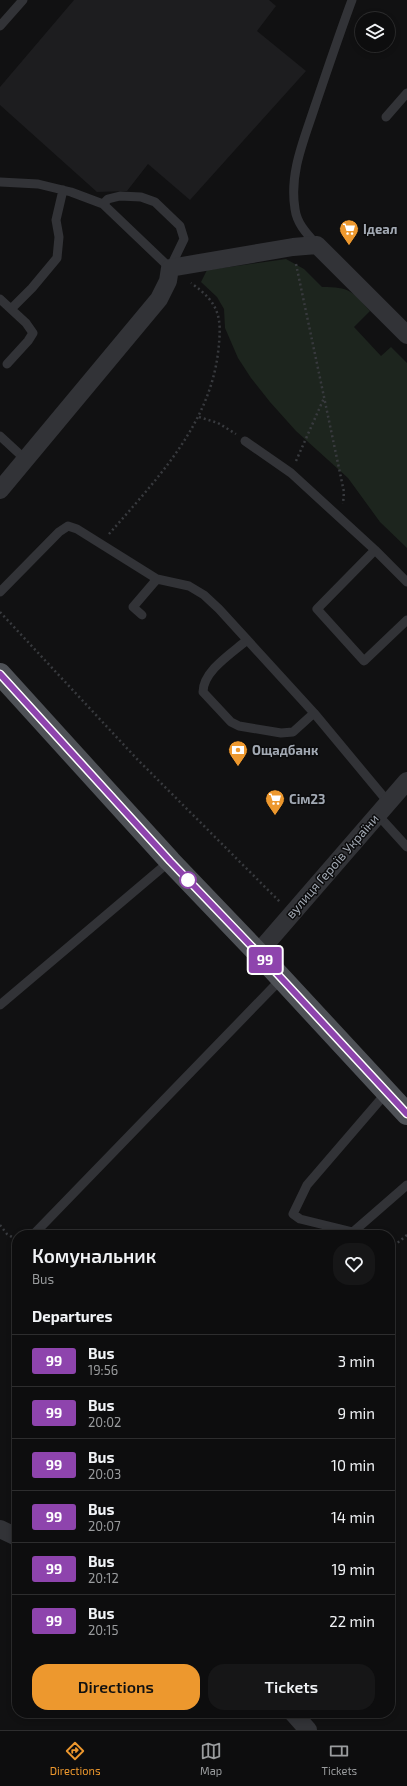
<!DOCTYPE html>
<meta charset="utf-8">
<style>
:root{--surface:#0d0d0e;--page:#161617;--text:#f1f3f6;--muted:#9a9c9e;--line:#2d2d2e;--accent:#ed982e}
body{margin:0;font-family:"Exo 2",sans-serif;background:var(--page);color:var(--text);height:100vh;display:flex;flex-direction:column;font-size:15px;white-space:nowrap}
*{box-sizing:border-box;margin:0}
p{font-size:13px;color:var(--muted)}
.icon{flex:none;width:22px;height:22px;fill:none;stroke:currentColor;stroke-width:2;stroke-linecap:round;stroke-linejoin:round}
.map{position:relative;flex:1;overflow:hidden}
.details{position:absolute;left:12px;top:1230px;width:383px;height:488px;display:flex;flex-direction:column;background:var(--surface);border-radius:16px;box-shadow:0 2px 6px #0003,0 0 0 1px var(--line)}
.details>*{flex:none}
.badge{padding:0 8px;border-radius:3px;font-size:14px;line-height:26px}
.fabs{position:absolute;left:355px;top:12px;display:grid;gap:8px}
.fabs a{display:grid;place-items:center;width:40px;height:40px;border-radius:50%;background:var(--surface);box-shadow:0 2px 6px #0003,0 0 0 1px var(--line);font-size:20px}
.map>.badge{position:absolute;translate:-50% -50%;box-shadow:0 0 0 2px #fff}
h2{padding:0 20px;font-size:15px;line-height:36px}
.round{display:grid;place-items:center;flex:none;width:42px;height:42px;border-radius:16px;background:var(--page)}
.summary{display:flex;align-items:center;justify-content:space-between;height:68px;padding:0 20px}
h1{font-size:19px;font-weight:600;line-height:30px}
.button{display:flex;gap:8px;margin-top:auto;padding:8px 20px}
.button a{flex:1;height:46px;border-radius:16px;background:var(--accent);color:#111;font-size:16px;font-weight:600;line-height:46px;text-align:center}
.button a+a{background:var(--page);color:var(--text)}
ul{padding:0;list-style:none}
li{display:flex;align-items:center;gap:12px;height:52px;padding:0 20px;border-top:1px solid var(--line)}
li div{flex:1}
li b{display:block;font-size:15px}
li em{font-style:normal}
li .badge{min-width:44px;font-weight:700;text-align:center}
.tabs{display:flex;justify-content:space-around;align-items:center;height:56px;border-top:1px solid var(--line);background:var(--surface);font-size:11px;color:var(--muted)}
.tabs a{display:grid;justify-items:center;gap:2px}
.tabs .active{color:var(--accent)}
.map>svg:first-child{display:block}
.built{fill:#1d1d1f}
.green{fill:#1d251e}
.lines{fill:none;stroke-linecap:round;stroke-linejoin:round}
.path{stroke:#383a3e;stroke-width:2.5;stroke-dasharray:2 3;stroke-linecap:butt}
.service{stroke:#323337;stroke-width:9}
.minor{stroke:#323337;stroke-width:18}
.primary{stroke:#4e5156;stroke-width:22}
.line-casing{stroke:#fff;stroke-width:9}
.line{stroke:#8e44ad;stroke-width:6}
.stop-dot{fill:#fff;stroke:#8e44ad;stroke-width:2}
.labels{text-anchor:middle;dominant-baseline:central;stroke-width:3;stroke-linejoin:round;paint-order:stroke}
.poi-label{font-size:13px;font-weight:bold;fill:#a2a9b3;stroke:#0c0c0d;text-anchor:start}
.street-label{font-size:13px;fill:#a2a9b3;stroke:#0c0c0d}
</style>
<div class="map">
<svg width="407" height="1730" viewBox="0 0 407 1730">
<rect width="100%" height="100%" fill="#111112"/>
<path class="built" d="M74 0H269L276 6 257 31 306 71 190 200 148 164 127 191 97 192 0 105V87Z"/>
<path class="green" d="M286 259 304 269 322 287C350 287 352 291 370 311L354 327 381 356 391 347 407 363V548L380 522 348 478 296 431 270 402 251 378 238 358 225 328 224 309 217 297 201 282 207 270Z"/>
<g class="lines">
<path class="path" d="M296 264 344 492 343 504
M199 417 218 423 236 434
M296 461 324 398
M109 534C155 481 209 426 218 353 222 319 221 304 191 283
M0 612 137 759 280 902
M0 1225 7 1234 17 1240
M390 1249 407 1235"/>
<path class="service" d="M0 26 23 0
M386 117 407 93
M0 182 38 184 71 192 103 204 170 268 184 239 180 226 155 202 141 197 120 196 108 199 103 204
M317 245C307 234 297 224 295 209 289 173 304 140 315 106 327 71 339 35 352 0
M0 299 26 323 33 333 28 341 7 364
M11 309 32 288 57 258 59 237 56 220 63 190
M0 436 26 460
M245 441 291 473 375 550 407 582
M375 550 317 609 364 661 407 620
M0 592 59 532 68 526 77 529 157 579 189 586 204 595 219 609 314 713 388 802
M142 615 133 607 157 579
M247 640C232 653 203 671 203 692L231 722 239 726 281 733 293 732 314 713
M377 814 407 847
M0 1005 170 861
M387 1092 307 1185 293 1214 300 1219 353 1232 407 1185
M33 1235 282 978"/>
<path class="minor" d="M0 490 159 299 168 281 170 268 293 247 317 245 407 335
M258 953 407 781
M0 1529 17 1537
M293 1713 308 1730"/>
<path class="primary" d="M0 674 170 861 258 953 407 1114"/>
</g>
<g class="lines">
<defs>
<path id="line" d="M0 674 170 861 258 953 407 1114"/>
</defs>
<use href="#line" class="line-casing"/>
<use href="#line" class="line"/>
</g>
<defs>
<symbol id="supermarket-pin" viewBox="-11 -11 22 30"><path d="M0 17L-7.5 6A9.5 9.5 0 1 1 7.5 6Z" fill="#ed982e" stroke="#0c0c0d"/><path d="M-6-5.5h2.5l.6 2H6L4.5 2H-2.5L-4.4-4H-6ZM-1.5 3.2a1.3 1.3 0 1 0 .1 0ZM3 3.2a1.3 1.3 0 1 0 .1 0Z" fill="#fff"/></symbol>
<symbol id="bank-pin" viewBox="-11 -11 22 30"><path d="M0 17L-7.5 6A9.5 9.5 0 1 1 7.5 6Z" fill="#ed982e" stroke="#0c0c0d"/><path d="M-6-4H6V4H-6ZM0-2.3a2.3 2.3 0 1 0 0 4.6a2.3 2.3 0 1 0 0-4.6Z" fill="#fff"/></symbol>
</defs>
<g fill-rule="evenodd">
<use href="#supermarket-pin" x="338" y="218" width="22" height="30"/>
<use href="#bank-pin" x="227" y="739" width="22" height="30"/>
<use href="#supermarket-pin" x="264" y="788" width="22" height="30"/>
</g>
<circle class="stop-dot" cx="188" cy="880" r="8"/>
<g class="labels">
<g class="poi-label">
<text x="363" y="229">Ідеал</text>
<text x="252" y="750">Ощадбанк</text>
<text x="289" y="799">Сім23</text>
</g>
<g class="street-label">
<text transform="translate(332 866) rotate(-49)">вулиця Героїв України</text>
</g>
</g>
</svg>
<div class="fabs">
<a><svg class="icon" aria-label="layers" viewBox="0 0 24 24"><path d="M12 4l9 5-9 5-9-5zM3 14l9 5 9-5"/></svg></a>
</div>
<b class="badge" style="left:265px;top:960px;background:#8e44ad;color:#fff">99</b>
<section class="details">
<div class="summary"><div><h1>Комунальник</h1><p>Bus</p></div><a class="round"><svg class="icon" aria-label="heart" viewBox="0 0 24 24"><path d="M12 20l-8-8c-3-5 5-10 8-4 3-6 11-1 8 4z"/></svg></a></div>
<h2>Departures</h2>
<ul>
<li><span class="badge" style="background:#8e44ad;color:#fff">99</span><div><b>Bus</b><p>19:56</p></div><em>3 min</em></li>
<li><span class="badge" style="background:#8e44ad;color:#fff">99</span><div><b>Bus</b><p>20:02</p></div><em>9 min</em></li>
<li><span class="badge" style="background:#8e44ad;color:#fff">99</span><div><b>Bus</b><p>20:03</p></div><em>10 min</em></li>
<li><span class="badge" style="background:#8e44ad;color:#fff">99</span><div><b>Bus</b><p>20:07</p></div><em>14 min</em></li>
<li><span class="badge" style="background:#8e44ad;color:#fff">99</span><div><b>Bus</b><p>20:12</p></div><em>19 min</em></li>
<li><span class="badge" style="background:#8e44ad;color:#fff">99</span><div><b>Bus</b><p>20:15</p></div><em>22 min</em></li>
</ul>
<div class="button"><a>Directions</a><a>Tickets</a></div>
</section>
</div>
<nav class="tabs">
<a class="active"><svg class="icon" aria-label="directions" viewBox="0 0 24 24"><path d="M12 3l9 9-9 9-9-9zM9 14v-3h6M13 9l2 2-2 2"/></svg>Directions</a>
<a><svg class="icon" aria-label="map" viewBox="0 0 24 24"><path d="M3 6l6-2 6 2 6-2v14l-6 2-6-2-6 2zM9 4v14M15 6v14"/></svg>Map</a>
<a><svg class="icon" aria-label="tickets" viewBox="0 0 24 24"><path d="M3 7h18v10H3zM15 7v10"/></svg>Tickets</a>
</nav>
